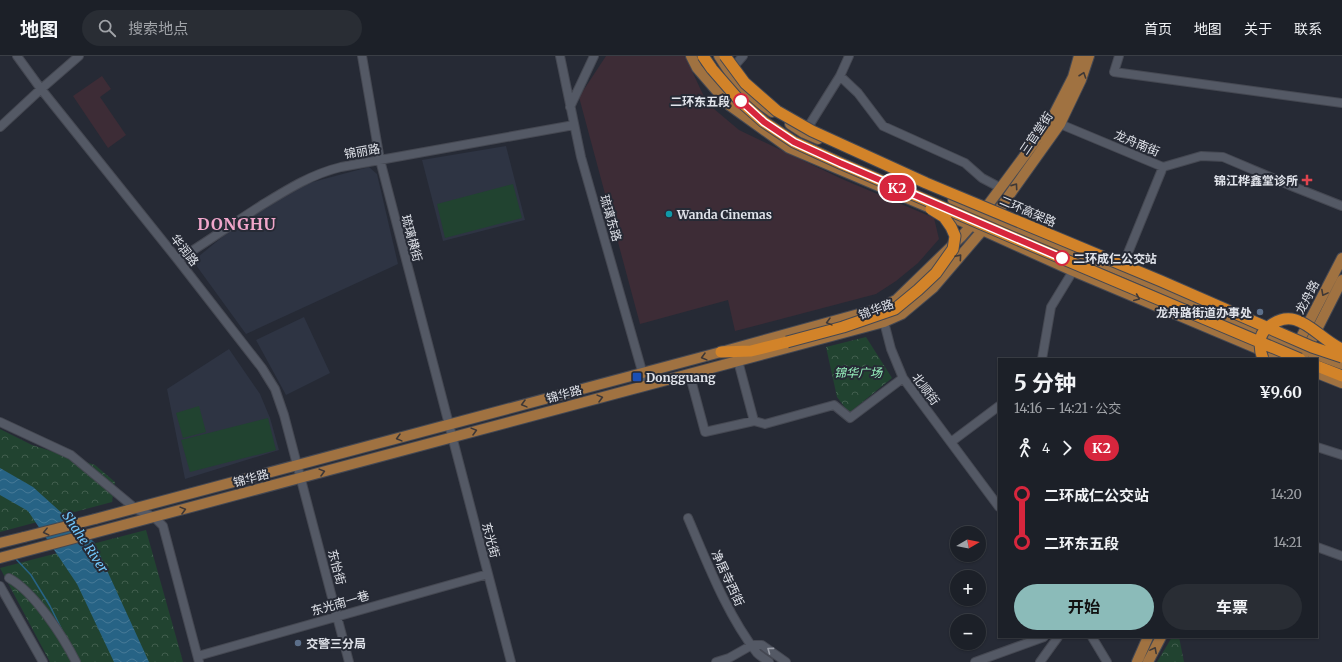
<!DOCTYPE html>
<html lang="zh">
<meta charset="utf-8">
<style>
:root{--surface:#1c2028;--page:#292d34;--text:#f1f3f6;--muted:#a0a3a8;--line:#3a3e45;--accent:#8bbbb9}
body{margin:0;font-family:Merriweather,"Noto Sans SC",serif;background:var(--page);color:var(--text);height:100vh;display:flex;flex-direction:column;font-size:15px;white-space:nowrap}
*{box-sizing:border-box;margin:0}
p{font-size:13px;color:var(--muted)}
.icon{flex:none;width:22px;height:22px;fill:none;stroke:currentColor;stroke-width:2;stroke-linecap:round;stroke-linejoin:round}
.map{position:relative;flex:1;overflow:hidden}
.side{position:absolute;left:998px;top:302px;width:320px;height:280px;display:flex;flex-direction:column;background:var(--surface);border-radius:0px;box-shadow:0 1px 3px #0004,0 0 0 1px var(--line)}
.side>*{flex:none}
.badge{padding:0 8px;border-radius:13px;font-size:14px;line-height:26px}
.needle{width:26px;rotate:80deg}
.tools{position:absolute;left:950px;top:470px;display:grid;gap:8px}
.tools a{display:grid;place-items:center;width:36px;height:36px;border-radius:50%;background:var(--surface);box-shadow:0 1px 3px #0004,0 0 0 1px var(--line);font-size:20px}
.map>.badge{position:absolute;translate:-50% -50%;box-shadow:0 0 0 2px #fff}
.legs{display:flex;align-items:center;gap:6px;height:44px;padding:0 16px;font-size:13px}
.legs p{margin-inline-start:auto}
.summary{display:flex;align-items:center;justify-content:space-between;height:68px;padding:0 16px}
h1{font-size:22px;font-weight:700;line-height:30px}
.action{display:flex;gap:8px;margin-top:auto;padding:8px 16px}
.action a{flex:1;height:46px;border-radius:24px;background:var(--accent);color:#111;font-size:16px;font-weight:700;line-height:46px;text-align:center}
.action a+a{background:var(--page);color:var(--text)}
ul{padding:0 16px;list-style:none}
li{display:flex;align-items:center;gap:14px;height:48px;font-size:15px}
li i{display:grid;place-items:center;width:6px;height:100%;margin:0 5px;background:currentColor}
li i::after{content:'';width:10px;height:10px;margin:-5px;border:3px solid;border-radius:50%;background:var(--surface)}
li p{margin-inline-start:auto}
li:first-child i{background:linear-gradient(#0000 50%,currentColor 0)}
li:last-child i{background:linear-gradient(currentColor 50%,#0000 0)}
header{display:flex;align-items:center;gap:24px;box-sizing:border-box;height:56px;padding:0 20px;background:var(--surface);border-bottom:1px solid var(--line)}
header strong{font-size:19px}
nav{display:flex;gap:22px;margin-inline-start:auto;font-size:14px}
.search{width:280px;height:36px;background:var(--page);display:flex;align-items:center;gap:10px;box-sizing:border-box;padding:0 14px;border-radius:22px;color:var(--muted);font-size:15px}
.map>svg:first-child{display:block}
.commercial{fill:#3d2c36}
.built{fill:#2e3443}
.park{fill:url(#park-crowns)}
.garden{fill:#214330}
.water{fill:url(#water-waves)}
.lines{fill:none;stroke-linecap:round;stroke-linejoin:round}
.stream{stroke:#276385;stroke-width:1.5}
.minor-casing{stroke:#454852;stroke-width:10}
.major-casing{stroke:#454852;stroke-width:12}
.highway-casing{stroke:#454852;stroke-width:13}
.minor{stroke:#545965;stroke-width:8}
.major{stroke:#a07241;stroke-width:10}
.highway{stroke:#d28329;stroke-width:11}
.major-bridge-casing{stroke:#454852;stroke-width:12;stroke-linecap:butt}
.highway-bridge-casing{stroke:#454852;stroke-width:13;stroke-linecap:butt}
.major-bridge{stroke:#a07241;stroke-width:10}
.highway-bridge{stroke:#d28329;stroke-width:11}
.oneway{stroke:#3e3837}
.oneway2{stroke:#9a9ea8}
.line-1-casing{stroke:#fff;stroke-width:9}
.line-1{stroke:#d7263d;stroke-width:6}
.stop-1-dot{fill:#fff;stroke:#d7263d;stroke-width:2}
.health-dot{fill:#e0444e;stroke:#262a35;stroke-width:1.5}
.culture-dot{fill:#0f9aa8;stroke:#262a35;stroke-width:1.5}
.service-dot{fill:#5c6f8a;stroke:#262a35;stroke-width:1.5}
.transit-dot{fill:#1a4fb4;stroke:#262a35;stroke-width:1.5}
.labels{text-anchor:middle;dominant-baseline:central;stroke-width:4;stroke-linejoin:round;paint-order:stroke}
.stop-label{font-size:12px;font-weight:bold;fill:#e0e3ea;stroke:#262a35;text-anchor:end}
.street-label{font-size:12px;fill:#e0e3ea;stroke:#262a35}
.poi-label{font-size:12px;font-weight:bold;fill:#e0e3ea;stroke:#262a35;text-anchor:start}
.park-label{font-size:12px;font-style:italic;fill:#96f0bc;stroke:#262a35}
.water-label{font-size:13px;font-style:italic;fill:#73c9fe;stroke:#262a35}
.district-label{font-size:16px;font-weight:bold;letter-spacing:1px;fill:#f1a6cb;stroke:#262a35}
</style>
<header>
<strong>地图</strong>
<div class="search"><svg class="icon" aria-label="search" viewBox="0 0 24 24"><circle cx="10" cy="10" r="6"/><path d="M15 15l6 6"/></svg>搜索地点</div>
<nav><a>首页</a><a>地图</a><a>关于</a><a>联系</a></nav>
</header>
<div class="map">
<svg width="1342" height="606" viewBox="0 0 1342 606">
<defs>
<pattern id="park-crowns" width="20" height="18" patternUnits="userSpaceOnUse"><rect width="20" height="18" fill="#214330"/><path d="M2 6a3 3 0 1 1 6 0M12 15a3 3 0 1 1 6 0" fill="none" stroke="#415e4e"/></pattern>
<pattern id="water-waves" width="16" height="10" patternUnits="userSpaceOnUse"><rect width="16" height="10" fill="#276385"/><path d="M0 5q4-4 8 0t8 0" fill="none" stroke="#467996"/></pattern>
</defs>
<rect width="100%" height="100%" fill="#262a35"/>
<path class="commercial" d="M606 0H685L707 47 739 74 842 123 934 162 939 183 918 207 896 225 876 238 735 275 728 244 640 268 579 41Z
M102 20 111 33 100 41 126 79 108 92 73 40Z"/>
<path class="built" d="M506 90 525 164 443 185 422 104Z
M369 111 377 118 398 208 246 278 193 205 232 173 278 143 309 127Z
M304 261 330 317 286 339 256 284Z
M229 293 260 338 270 362 279 394 185 423 167 333Z"/>
<path class="park" d="M866 281 892 322 849 357 837 341 826 291Z
M0 373 32 389 95 409 115 426 112 446 0 476Z
M146 474 180 595 183 606H50L0 512Z
M1172 581H1179L1184 606H1157Z"/>
<path class="garden" d="M513 128 522 162 445 182 437 148Z
M199 350 206 376 183 382 176 357Z
M268 362 276 394 190 416 181 384Z"/>
<path class="water" d="M0 412 33 431 94 486 149 606H114L77 528 28 455 0 439Z"/>
<g class="lines">
<path class="stream" d="M15 502 31 519 50 550 62 574"/>
<defs>
<path id="minor" d="M17 0 41 33 178 204 262 312 275 333 284 359 349 606
M362 0 380 104 511 606
M560 0 581 101 646 329
M1119 0 1114 16 1342 47
M730 15 743 0
M840 20 858 37 883 70 965 107 982 122 1001 132
M570 51 594 0
M1060 68 1163 111 1201 100 1223 101 1289 129 1342 150
M0 71 41 33 79 0
M805 76 840 20 849 0
M178 204C206 186 234 167 262 149 288 133 312 118 341 111L574 69
M1121 214 1163 111
M884 266 891 293 903 322 999 451
M1042 303 1051 251 1073 215
M690 320 705 376 754 365 738 305
M754 365 765 368 834 349 850 362 903 322
M0 366 71 399 136 453 154 461 163 470 199 606
M951 386 999 350
M1317 391 1342 399
M688 462C707 506 727 559 757 597 760 600 765 603 769 606
M1317 491 1342 500
M9 522C34 536 63 580 76 606
M0 530 43 606
M1092 581 1107 606
M198 600 488 518
M716 606 729 602 752 589H762L786 606
M975 606 1044 581
M1040 606 1058 581"/>
<path id="major" d="M691 0 697 12 729 49 789 92 982 174 1073 215 1282 303
M719 0 741 34 772 56
M790 68 804 77 818 83
M953 144C1009 169 1065 191 1121 215 1195 246 1267 281 1342 308
M1296 291 1342 202
M1305 297 1342 224
M1317 317 1342 327
M95 463 721 296 877 253 896 244 961 181 982 157 1051 64 1073 21 1079 0
M0 487 24 481
M0 502 884 266 902 258 933 232 993 162 1060 68 1081 24 1089 0
M1137 606 1148 581
M1148 606 1161 581"/>
<path id="highway" d="M721 296 751 295 787 286
M1317 310 1342 320"/>
</defs>
<use href="#minor" class="minor-casing"/>
<use href="#major" class="major-casing"/>
<use href="#highway" class="highway-casing"/>
<use href="#minor" class="minor"/>
<use href="#major" class="major"/>
<use href="#highway" class="highway"/>
<defs>
<path id="major-bridge" d="M24 481 95 463"/>
<path id="highway-bridge" d="M703 0 712 13 739 44 764 66 794 86 840 107 1021 185 1300 303
M725 0 745 27 777 55 812 75 926 127 1161 225 1312 291 1342 301
M787 286 843 271 895 253 918 234 936 217 953 193 955 180 951 171 944 161 931 153
M1263 303C1259 293 1258 279 1267 272 1297 246 1316 282 1342 293"/>
</defs>
<use href="#major-bridge" class="major-bridge-casing"/>
<use href="#highway-bridge" class="highway-bridge-casing"/>
<use href="#major-bridge" class="major-bridge"/>
<use href="#highway-bridge" class="highway-bridge"/>
</g>
<defs><path id="oneway-chevron" d="M-2-3.5L2.5 0L-2 3.5" fill="none" stroke-width="1.6" stroke-linecap="round" stroke-linejoin="round"/></defs>
<g class="oneway">
<use href="#oneway-chevron" transform="translate(1083 19) rotate(-71)"/>
<use href="#oneway-chevron" transform="translate(1015 130) rotate(-55)"/>
<use href="#oneway-chevron" transform="translate(959 201) rotate(-49)"/>
<use href="#oneway-chevron" transform="translate(1324 237) rotate(118)"/>
<use href="#oneway-chevron" transform="translate(1137 242) rotate(23)"/>
<use href="#oneway-chevron" transform="translate(829 266) rotate(165)"/>
<use href="#oneway-chevron" transform="translate(704 301) rotate(165)"/>
<use href="#oneway-chevron" transform="translate(600 342) rotate(-15)"/>
<use href="#oneway-chevron" transform="translate(524 348) rotate(165)"/>
<use href="#oneway-chevron" transform="translate(474 375) rotate(-15)"/>
<use href="#oneway-chevron" transform="translate(399 382) rotate(165)"/>
<use href="#oneway-chevron" transform="translate(322 416) rotate(-15)"/>
<use href="#oneway-chevron" transform="translate(183 454) rotate(-15)"/>
<use href="#oneway-chevron" transform="translate(46 476) rotate(166)"/>
<use href="#oneway-chevron" transform="translate(1154 594) rotate(-62)"/>
</g>
<use class="oneway2" href="#oneway-chevron" transform="translate(770 594) rotate(-144)"/>
<g class="lines">
<defs>
<path id="line-1" d="M741 45 764 66 794 86 840 107 1062 202"/>
</defs>
<use href="#line-1" class="line-1-casing"/>
<use href="#line-1" class="line-1"/>
</g>
<g class="stop-1-dot">
<circle cx="741" cy="45" r="7"/>
<circle cx="1062" cy="202" r="7"/>
</g>
<path class="health-dot" d="M1305 118h4v4h4v4h-4v4h-4v-4h-4v-4h4z"/>
<circle class="culture-dot" cx="669" cy="158" r="4"/>
<g class="service-dot">
<circle cx="1260" cy="256" r="4"/>
<circle cx="298" cy="587" r="4"/>
</g>
<rect class="transit-dot" x="632" y="316" width="10" height="10" rx="2"/>
<g class="labels">
<g class="stop-label">
<text x="730" y="45">二环东五段</text>
<text x="1073" y="202" text-anchor="start">二环成仁公交站</text>
</g>
<g class="street-label">
<text transform="translate(1036 77) rotate(-56)">三官堂街</text>
<text transform="translate(1137 87) rotate(23)">龙舟南街</text>
<text transform="translate(362 95) rotate(-10)">锦丽路</text>
<text transform="translate(1028 155) rotate(23)">二环高架路</text>
<text transform="translate(611 162) rotate(74)">琉璃东路</text>
<text transform="translate(412 182) rotate(75)">琉璃横街</text>
<text transform="translate(185 194) rotate(52)">华润路</text>
<text transform="translate(1307 241) rotate(-62)">龙舟路</text>
<text transform="translate(876 253) rotate(-20)">锦华路</text>
<text transform="translate(926 333) rotate(53)">北顺街</text>
<text transform="translate(564 338) rotate(-15)">锦华路</text>
<text transform="translate(251 422) rotate(-15)">锦华路</text>
<text transform="translate(491 484) rotate(75)">东光街</text>
<text transform="translate(337 511) rotate(75)">东怡街</text>
<text transform="translate(728 522) rotate(65)">净居寺西街</text>
<text transform="translate(340 547) rotate(-16)">东光南一巷</text>
</g>
<g class="poi-label">
<text x="1298" y="124" text-anchor="end">锦江桦鑫堂诊所</text>
<text x="677" y="158">Wanda Cinemas</text>
<text x="1252" y="256" text-anchor="end">龙舟路街道办事处</text>
<text x="646" y="321">Dongguang</text>
<text x="306" y="587">交警三分局</text>
</g>
<g class="park-label">
<text x="858" y="316">锦华广场</text>
</g>
<g class="water-label">
<text transform="translate(85 486) rotate(56)">Shahe River</text>
</g>
<g class="district-label">
<text x="237" y="168">DONGHU</text>
</g>
</g>
</svg>
<div class="tools">
<a><svg class="needle" viewBox="-14 -14 28 28"><path d="M0-13l5 13h-10z" fill="#e53935"/><path d="M0 13l5-13h-10z" fill="#a0a3a8"/></svg></a>
<a>+</a>
<a>−</a>
</div>
<b class="badge" style="left:897px;top:132px;background:#d7263d;color:#fff">K2</b>
<section class="side">
<div class="summary"><div><h1>5 分钟</h1><p>14:16 – 14:21 · 公交</p></div><b>¥9.60</b></div>
<div class="legs"><svg class="icon" aria-label="walk" viewBox="0 0 24 24"><circle cx="13" cy="4" r="2"/><path d="M13 8l-2 6 4 7M11 14l-3 7M7 12l3-4h3l4 4"/></svg>4<svg class="icon" aria-label="forward" viewBox="0 0 24 24"><path d="M9 5l7 7-7 7"/></svg><b class="badge" style="background:#d7263d;color:#fff">K2</b></div>
<ul>
<li><i style="color:#d7263d"></i><b>二环成仁公交站</b><p>14:20</p></li>
<li><i style="color:#d7263d"></i><b>二环东五段</b><p>14:21</p></li>
</ul>
<div class="action"><a>开始</a><a>车票</a></div>
</section>
</div>
